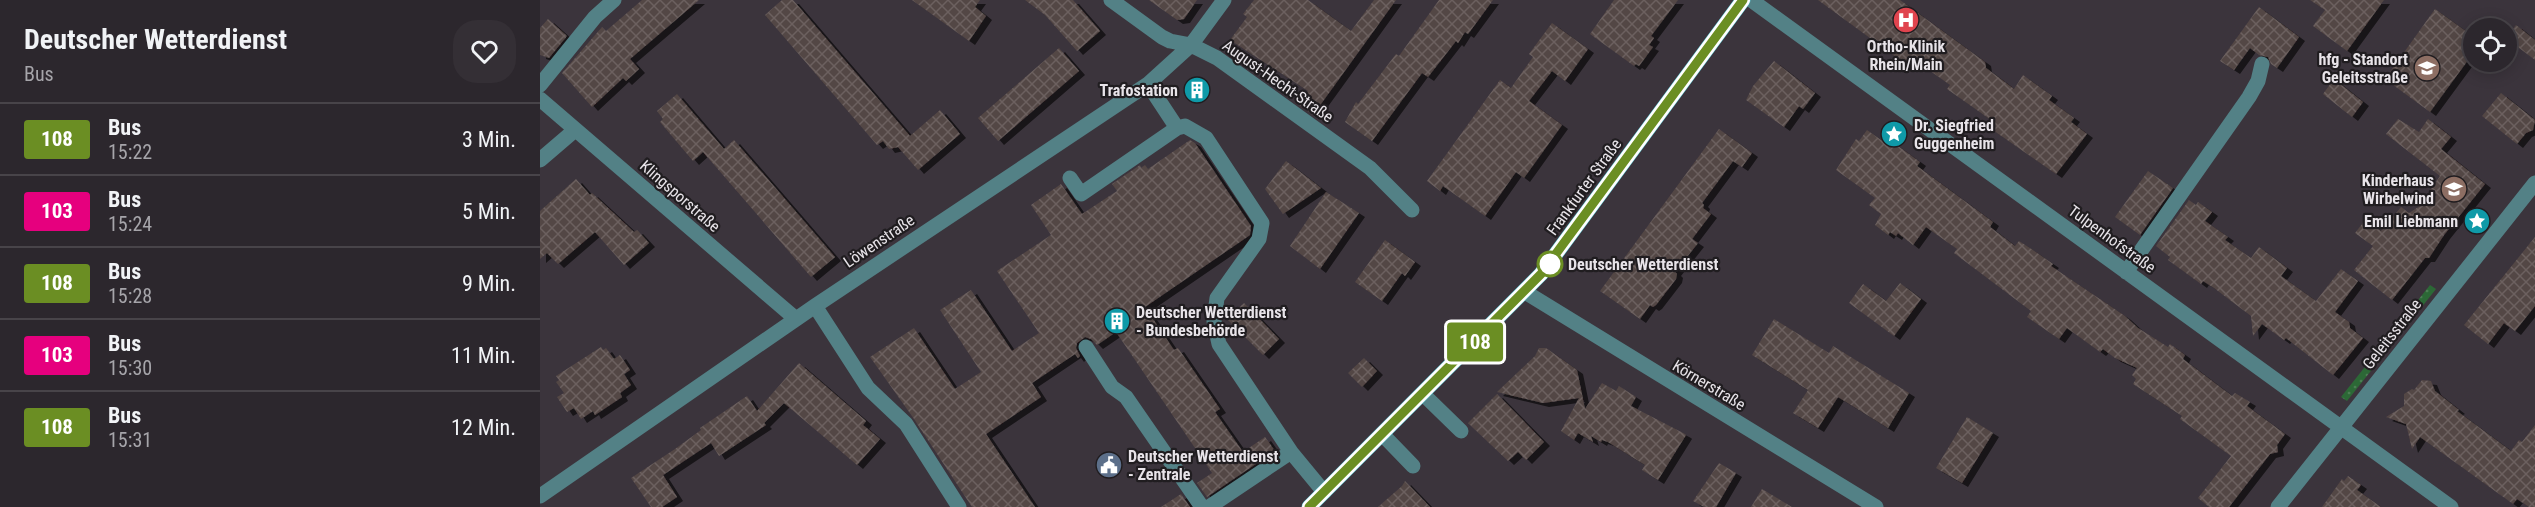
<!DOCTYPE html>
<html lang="de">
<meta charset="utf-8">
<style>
:root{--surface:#2c272d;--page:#342f35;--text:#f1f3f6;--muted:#a6a5aa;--line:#484449}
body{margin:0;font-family:"Roboto Condensed",sans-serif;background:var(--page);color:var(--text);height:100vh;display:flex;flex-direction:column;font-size:22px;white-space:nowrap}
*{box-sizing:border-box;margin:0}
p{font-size:20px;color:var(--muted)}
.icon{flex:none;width:33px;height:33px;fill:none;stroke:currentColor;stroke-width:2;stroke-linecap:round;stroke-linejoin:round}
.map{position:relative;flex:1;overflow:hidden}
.panel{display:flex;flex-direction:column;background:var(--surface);width:540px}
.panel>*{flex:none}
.badge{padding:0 12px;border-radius:4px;font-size:21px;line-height:39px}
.buttons{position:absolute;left:1923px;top:18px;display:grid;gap:12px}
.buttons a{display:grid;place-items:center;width:54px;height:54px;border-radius:50%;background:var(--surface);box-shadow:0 3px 15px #0003,0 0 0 2px var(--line);font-size:30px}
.map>.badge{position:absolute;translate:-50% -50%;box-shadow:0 0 0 3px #fff}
.round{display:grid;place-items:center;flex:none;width:63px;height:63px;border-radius:24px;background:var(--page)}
.head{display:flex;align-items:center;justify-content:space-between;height:102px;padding:0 24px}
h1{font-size:28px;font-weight:700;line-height:45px}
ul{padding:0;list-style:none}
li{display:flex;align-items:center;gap:18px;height:72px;padding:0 24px;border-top:2px solid var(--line)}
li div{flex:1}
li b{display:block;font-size:22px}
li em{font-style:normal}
li .badge{min-width:66px;font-weight:700;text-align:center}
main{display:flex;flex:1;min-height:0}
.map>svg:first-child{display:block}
.grass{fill:url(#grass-dots)}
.building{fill:url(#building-cross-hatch);filter:url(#shadow)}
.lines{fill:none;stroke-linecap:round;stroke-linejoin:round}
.minor{stroke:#538186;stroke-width:15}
.major{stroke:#64cad6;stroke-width:15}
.line-casing{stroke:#fff;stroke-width:14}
.line{stroke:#6b8e23;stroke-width:9}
.stop-dot{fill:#fff;stroke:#6b8e23;stroke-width:3}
.labels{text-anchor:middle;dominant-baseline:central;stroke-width:4.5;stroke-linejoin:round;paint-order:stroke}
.poi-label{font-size:16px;font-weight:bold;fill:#e8e4e9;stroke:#201d20;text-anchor:end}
.street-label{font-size:16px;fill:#e8e4e9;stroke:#201d20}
.stop-label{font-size:16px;font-weight:bold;fill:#e8e4e9;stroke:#201d20;text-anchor:start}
</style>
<main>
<section class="panel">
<div class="head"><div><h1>Deutscher Wetterdienst</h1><p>Bus</p></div><a class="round"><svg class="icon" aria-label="heart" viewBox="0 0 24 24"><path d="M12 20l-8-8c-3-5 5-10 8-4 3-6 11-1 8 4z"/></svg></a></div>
<ul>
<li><span class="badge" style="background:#6b8e23;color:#fff">108</span><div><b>Bus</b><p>15:22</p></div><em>3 Min.</em></li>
<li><span class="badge" style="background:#e6007e;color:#fff">103</span><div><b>Bus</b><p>15:24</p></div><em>5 Min.</em></li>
<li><span class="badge" style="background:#6b8e23;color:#fff">108</span><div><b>Bus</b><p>15:28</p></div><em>9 Min.</em></li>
<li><span class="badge" style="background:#e6007e;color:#fff">103</span><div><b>Bus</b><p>15:30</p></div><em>11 Min.</em></li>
<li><span class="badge" style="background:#6b8e23;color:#fff">108</span><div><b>Bus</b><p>15:31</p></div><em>12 Min.</em></li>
</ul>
</section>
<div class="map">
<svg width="1995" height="507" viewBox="0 0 1995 507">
<defs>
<pattern id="grass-dots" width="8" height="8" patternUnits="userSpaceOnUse" patternTransform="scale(1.5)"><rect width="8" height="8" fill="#2c6836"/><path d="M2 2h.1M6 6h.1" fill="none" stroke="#4b7d53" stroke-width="1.8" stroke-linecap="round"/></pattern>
<pattern id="building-cross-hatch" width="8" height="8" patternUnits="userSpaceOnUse" patternTransform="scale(1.5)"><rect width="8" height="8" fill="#534644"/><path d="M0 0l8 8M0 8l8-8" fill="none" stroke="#6c615f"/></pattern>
<filter id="shadow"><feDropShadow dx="6" dy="4" stdDeviation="0" flood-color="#0009"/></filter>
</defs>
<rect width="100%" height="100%" fill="#3b343c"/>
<path class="grass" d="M1890 285 1896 289 1807 401 1801 397Z"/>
<path class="building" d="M102 0H159L90 59 99 69 86 81 83 78 52 107 22 73 62 27 66 31Z
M242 0H253L370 136 400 110 420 134 378 170 358 147 349 149 343 141 337 145 225 15Z
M372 0H440L435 7 446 16 429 41Z
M485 0H533L560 31 537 51 505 15Z
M609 0H657L644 19 637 20Z
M714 0H768L811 31 834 0H856L773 115 758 104 768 91 690 40 707 17 703 14Z
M899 0H953L928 34 925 32 918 43 916 41 888 77 882 73 832 141 805 122 816 102 818 104 856 54 859 56Z
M1074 0H1138L1111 36 1114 38 1109 45 1113 47 1099 66 1096 64 1094 66 1050 34Z
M1278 0H1360L1445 62 1446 68 1474 89 1483 75 1512 96 1509 100 1534 118 1531 122 1547 134 1516 174 1447 126 1451 120 1407 89 1410 85 1372 58 1368 65 1360 60Z
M1770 0H1844L1807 51 1773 26 1785 10Z
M1719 7 1759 37 1737 68 1731 64 1728 57 1719 55 1710 48 1694 70 1680 61Z
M1895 9 1934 37V52L1890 112 1845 79Z
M8 19 27 36 9 58 0 55V28Z
M1012 23 1048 49 1025 81 1012 71 989 101 1022 125 984 178 976 172 945 216 903 186 900 191 887 181 960 80 971 88 993 57 989 54Z
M1976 25 1995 40V60L1966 38Z
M519 48 539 71 458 141 438 118Z
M1234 61 1275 93 1263 109 1259 106 1244 127 1206 100 1213 86Z
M1794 79 1823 102 1812 117 1783 94Z
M1961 93 1995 120 1993 130 1986 133 1977 144 1942 116Z
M137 94 184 149 194 140 295 257 271 277 163 152 153 161 120 122 123 119 117 111Z
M1858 119 1879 132 1888 119 1911 137 1901 149 1945 184 1904 235 1889 258H1885L1852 300 1814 270 1833 246 1815 233 1826 219 1841 231 1861 207 1869 213 1897 195 1890 190 1900 176 1846 134Z
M1179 129 1212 153 1202 167 1193 161 1162 203 1164 205 1163 208 1171 214 1152 239 1158 243 1135 272 1137 274 1136 279 1116 305 1113 307 1110 305 1100 319 1060 291Z
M1327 130 1344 142 1347 138 1380 162 1377 166 1453 222 1450 227 1475 246 1479 241 1493 250 1513 264 1511 266 1585 316 1598 328 1628 347 1630 344 1645 355 1643 359 1692 396 1695 393 1710 402 1707 406 1745 434 1737 445 1738 452 1730 454 1689 507H1669L1658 498 1691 456 1640 419 1642 416 1593 384 1596 379 1592 375 1597 368 1575 358 1563 349 1560 352 1527 328 1519 339 1487 317 1491 311 1414 253 1417 249 1386 227 1373 245 1358 233 1356 236 1350 232 1348 235 1335 225 1341 214 1329 205 1335 198 1296 170 1316 139 1319 141Z
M650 140 655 143 711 226 710 235 605 307 634 350 638 348 680 409 675 412 703 452 725 437 735 451 667 497 657 483 672 473 576 332 557 345 551 339 545 337 537 343 536 348 540 356 538 358 535 354 492 383 501 397 446 434 495 507H432L374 419 330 357 374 328 415 389 441 372 400 310 431 290 472 351 499 333 457 271 511 235 491 205 521 184 542 214 577 191 572 184 600 165 601 168 605 165 608 169Z
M746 161 781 188 743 214 725 189Z
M1608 171 1633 188 1600 235 1575 217Z
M36 179 50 195 52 193 94 232 97 230 109 243 84 265 55 232 18 264 7 253 0 259V211Z
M786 192 819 213 780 269 750 246Z
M1649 200 1656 205 1658 202 1672 212 1665 221 1688 237 1685 240 1711 258 1719 247 1747 268 1741 276 1776 301 1801 269 1818 281 1795 312 1809 322 1810 328 1823 338 1793 375 1746 338 1744 340 1722 324 1713 336 1711 316 1674 288 1663 281 1661 284 1628 260 1630 257 1616 246Z
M1995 237V306L1975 331 1964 323 1948 344 1924 325Z
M845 240 875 262 865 276 862 273 842 301 815 282Z
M1360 283 1381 299 1354 336 1309 303 1323 284 1346 301Z
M704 303 739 339 723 355 687 319Z
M1234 319 1289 353 1293 346 1369 393 1348 428 1298 397 1278 428 1253 413 1268 390 1212 355Z
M61 347 63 350 66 348 74 359 80 355 90 370 84 374 91 385 80 393 82 397 55 415 53 411 41 419 34 408 27 412 17 397 24 393 16 382 19 380 16 376Z
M999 348H1006L1037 370 1045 409 1062 383 1076 391 1079 386 1096 397 1091 406 1145 434 1146 435 1118 480 1102 470 1105 465 1068 442 1062 440 1061 442 1051 436 1053 442 1038 433 1034 440 1021 431 1039 398 1003 403 957 392 995 356Z
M824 358 837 371 822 387 808 373Z
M259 363 326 421 323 425 340 439 317 465 244 403 224 423 226 425 179 456 171 443 123 475 137 497 122 507H111L91 478 135 449 161 430 160 428 207 396 217 411Z
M1882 380 1891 381 1895 391 1919 410 1917 411 1971 451 1979 440 1982 442 1995 425V507H1989L1977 499 1973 504 1880 437 1872 449 1866 424 1846 417 1864 406V394L1872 389 1874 390Z
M957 394 1004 442 986 460 978 452 968 461 928 423Z
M1427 417 1453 433 1422 483 1396 468Z
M1179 463 1196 473 1176 507H1164L1153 501Z
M1808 476 1821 485 1817 490 1841 507H1782L1802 479 1804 481Z
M865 481 890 507H838L862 486Z
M1222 489 1252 507H1211Z
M641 494 650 507H621Z"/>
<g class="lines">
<path class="minor" d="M571 0 622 37 630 41 651 45 677 58 830 168 872 210
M1211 0 1911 507
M608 84 637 128 645 126 666 138 722 223 719 239 677 298 674 321 679 344 751 452 669 507
M0 85 55 17 74 0
M0 99 256 319
M0 160 35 130
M530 178 541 194 637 128
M1586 272 1709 97 1718 81 1722 64
M985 292 1336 507
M275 306 328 388 366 424 419 507
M546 347 572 387 586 397 662 507
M883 394 921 431
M843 435 873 466
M751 452 784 492
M0 496 275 306 608 84 651 45 684 0
M1738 507 1995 183"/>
<path class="major" d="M769 507 1001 274 1203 0"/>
</g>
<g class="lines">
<defs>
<path id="line" d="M769 507 1001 274 1203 0"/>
</defs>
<use href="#line" class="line-casing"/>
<use href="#line" class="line"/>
</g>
<defs>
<symbol id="hospital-disc" viewBox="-11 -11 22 22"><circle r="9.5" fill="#e0444e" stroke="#201d20"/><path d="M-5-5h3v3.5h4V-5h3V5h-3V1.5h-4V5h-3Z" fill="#fff"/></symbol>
<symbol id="university-disc" viewBox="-11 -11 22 22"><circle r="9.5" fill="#8d6e63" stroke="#201d20"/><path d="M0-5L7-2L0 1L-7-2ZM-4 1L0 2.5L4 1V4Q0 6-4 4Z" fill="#fff"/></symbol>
<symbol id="building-disc" viewBox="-11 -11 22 22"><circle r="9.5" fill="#0f9aa8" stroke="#201d20"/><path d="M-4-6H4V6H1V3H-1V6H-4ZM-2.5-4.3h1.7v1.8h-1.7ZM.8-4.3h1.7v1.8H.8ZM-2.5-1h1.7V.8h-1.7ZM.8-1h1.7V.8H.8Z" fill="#fff"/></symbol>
<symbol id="sight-disc" viewBox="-11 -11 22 22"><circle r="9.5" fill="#0f9aa8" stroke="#201d20"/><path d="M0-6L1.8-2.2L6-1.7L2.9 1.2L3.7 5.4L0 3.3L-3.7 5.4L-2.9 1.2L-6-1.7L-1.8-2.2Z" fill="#fff"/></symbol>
<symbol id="school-disc" viewBox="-11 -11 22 22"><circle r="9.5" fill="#8d6e63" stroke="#201d20"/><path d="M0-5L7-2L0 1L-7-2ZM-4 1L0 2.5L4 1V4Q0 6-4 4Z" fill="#fff"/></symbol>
<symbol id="civic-disc" viewBox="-11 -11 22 22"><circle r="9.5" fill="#5c6f8a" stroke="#201d20"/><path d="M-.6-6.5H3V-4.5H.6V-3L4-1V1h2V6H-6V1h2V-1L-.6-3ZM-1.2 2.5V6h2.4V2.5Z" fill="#fff"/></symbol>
</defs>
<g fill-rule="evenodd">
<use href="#hospital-disc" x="1351" y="5" width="30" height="30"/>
<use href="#university-disc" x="1872" y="53" width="30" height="30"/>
<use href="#building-disc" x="642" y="75" width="30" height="30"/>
<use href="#sight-disc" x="1339" y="119" width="30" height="30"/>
<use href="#school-disc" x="1899" y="174" width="30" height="30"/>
<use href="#sight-disc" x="1922" y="206" width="30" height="30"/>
<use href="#building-disc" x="562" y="306" width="30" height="30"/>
<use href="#civic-disc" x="554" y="450" width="30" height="30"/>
</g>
<circle class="stop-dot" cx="1010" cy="264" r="12"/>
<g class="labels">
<g class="poi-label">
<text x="1366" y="46" text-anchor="middle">Ortho-Klinik<tspan x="1366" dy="18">Rhein/Main</tspan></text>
<text x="1868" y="59">hfg - Standort<tspan x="1868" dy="18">Geleitsstraße</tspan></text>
<text x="638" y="90">Trafostation</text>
<text x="1374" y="125" text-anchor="start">Dr. Siegfried<tspan x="1374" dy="18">Guggenheim</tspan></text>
<text x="1894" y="180">Kinderhaus<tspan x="1894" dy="18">Wirbelwind</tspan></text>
<text x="1918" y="221">Emil Liebmann</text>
<text x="596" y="312" text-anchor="start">Deutscher Wetterdienst<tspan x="596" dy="18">- Bundesbehörde</tspan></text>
<text x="588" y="456" text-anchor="start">Deutscher Wetterdienst<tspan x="588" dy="18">- Zentrale</tspan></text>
</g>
<g class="street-label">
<text transform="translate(738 81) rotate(35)">August-Hecht-Straße</text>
<text transform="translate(1044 187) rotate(-54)">Frankfurter Straße</text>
<text transform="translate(140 196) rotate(41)">Klingsporstraße</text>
<text transform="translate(1572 239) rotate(36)">Tulpenhofstraße</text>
<text transform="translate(339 241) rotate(-34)">Löwenstraße</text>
<text transform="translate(1852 334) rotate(-52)">Geleitsstraße</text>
<text transform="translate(1169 385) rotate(31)">Körnerstraße</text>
</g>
<g class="stop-label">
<text x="1028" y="264">Deutscher Wetterdienst</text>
</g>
</g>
</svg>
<div class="buttons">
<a><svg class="icon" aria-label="locate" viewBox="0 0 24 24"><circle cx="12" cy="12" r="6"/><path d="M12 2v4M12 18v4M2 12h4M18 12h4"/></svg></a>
</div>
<b class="badge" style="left:935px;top:342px;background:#6b8e23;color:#fff">108</b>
</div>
</main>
